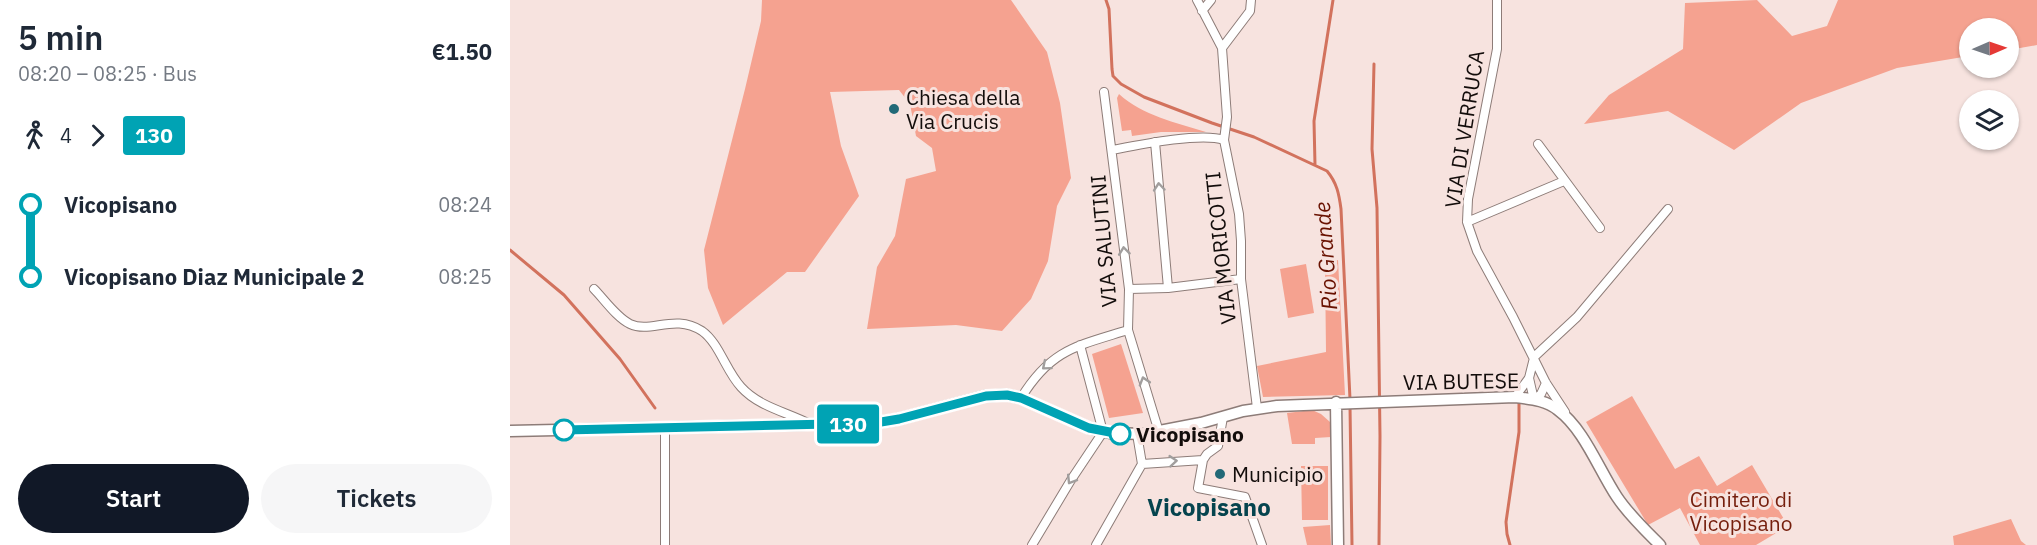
<!DOCTYPE html>
<meta charset="utf-8">
<style>
:root{--surface:#fff;--page:#f6f6f7;--text:#1f2937;--muted:#747a83;--accent:#111827}
body{margin:0;font-family:"IBM Plex Sans",sans-serif;background:var(--page);color:var(--text);height:100vh;display:flex;flex-direction:column;font-size:22px;white-space:nowrap}
*{box-sizing:border-box;margin:0}
p{font-size:20px;color:var(--muted)}
.icon{flex:none;width:33px;height:33px;fill:none;stroke:currentColor;stroke-width:2;stroke-linecap:round;stroke-linejoin:round}
.map{position:relative;flex:1;overflow:hidden}
.sheet{display:flex;flex-direction:column;background:var(--surface);width:510px}
.sheet>*{flex:none}
.badge{padding:0 12px;border-radius:4px;font-size:21px;line-height:39px}
.needle{width:39px;rotate:88deg}
.tools{position:absolute;left:1449px;top:18px;display:grid;gap:12px}
.tools a{display:grid;place-items:center;width:60px;height:60px;border-radius:50%;background:var(--surface);box-shadow:0 2px 4px #0004;font-size:30px}
.map>.badge{position:absolute;translate:-50% -50%;box-shadow:0 0 0 3px #fff}
.legs{display:flex;align-items:center;gap:9px;height:66px;padding:0 18px;font-size:20px}
.legs p{margin-inline-start:auto}
.head{display:flex;align-items:center;justify-content:space-between;height:102px;padding:0 18px}
h1{font-size:33px;font-weight:600;line-height:45px}
.action{display:flex;gap:12px;margin-top:auto;padding:12px 18px}
.action a{flex:1;height:69px;border-radius:36px;background:var(--accent);color:#fff;font-size:24px;font-weight:600;line-height:69px;text-align:center}
.action a+a{background:var(--page);color:var(--text)}
ul{padding:0 18px;list-style:none}
li{display:flex;align-items:center;gap:21px;height:72px;font-size:22px}
li i{display:grid;place-items:center;width:9px;height:100%;margin:0 8px;background:currentColor}
li i::after{content:'';width:15px;height:15px;margin:-8px;border:4px solid;border-radius:50%;background:var(--surface)}
li p{margin-inline-start:auto}
li:first-child i{background:linear-gradient(#0000 50%,currentColor 0)}
li:last-child i{background:linear-gradient(currentColor 50%,#0000 0)}
main{display:flex;flex:1;min-height:0}
.map>svg:first-child{display:block}
.green{fill:#f5a290}
.lines{fill:none;stroke-linecap:round;stroke-linejoin:round}
.stream{stroke:#d2725d;stroke-width:3}
.street-casing{stroke:#8d7c78;stroke-width:10}
.secondary-casing{stroke:#8d7c78;stroke-width:13}
.street{stroke:#fff;stroke-width:8}
.secondary{stroke:#fff;stroke-width:10}
.oneway{stroke:#a19e9d}
.line-1-casing{stroke:#fff;stroke-width:14}
.line-1{stroke:#00a3b4;stroke-width:9}
.poi-dot{fill:#226977;stroke:#f7e3df;stroke-width:2}
.stop-1-dot{fill:#fff;stroke:#00a3b4;stroke-width:3}
.labels{text-anchor:middle;dominant-baseline:central;stroke-width:6;stroke-linejoin:round;paint-order:stroke}
.poi-label{font-size:21px;fill:#130d0b;stroke:#f7e3df;text-anchor:start}
.street-label{font-size:21px;fill:#130d0b;stroke:#f7e3df}
.stop-label{font-size:21px;font-weight:bold;fill:#130d0b;stroke:#f7e3df;text-anchor:start}
.park-label{font-size:21px;fill:#751e0c;stroke:#f7e3df}
.water-label{font-size:22px;font-style:italic;fill:#691100;stroke:#f7e3df}
.quarter-label{font-size:24px;font-weight:bold;fill:#05444e;stroke:#f7e3df}
</style>
<main>
<section class="sheet">
<div class="head"><div><h1>5 min</h1><p>08:20 – 08:25 · Bus</p></div><b>€1.50</b></div>
<div class="legs"><svg class="icon" aria-label="walk" viewBox="0 0 24 24"><circle cx="13" cy="4" r="2"/><path d="M13 8l-2 6 4 7M11 14l-3 7M7 12l3-4h3l4 4"/></svg>4<svg class="icon" aria-label="forward" viewBox="0 0 24 24"><path d="M9 5l7 7-7 7"/></svg><b class="badge" style="background:#00a3b4;color:#fff">130</b></div>
<ul>
<li><i style="color:#00a3b4"></i><b>Vicopisano</b><p>08:24</p></li>
<li><i style="color:#00a3b4"></i><b>Vicopisano Diaz Municipale 2</b><p>08:25</p></li>
</ul>
<div class="action"><a>Start</a><a>Tickets</a></div>
</section>
<div class="map">
<svg width="1527" height="545" viewBox="0 0 1527 545">
<rect width="100%" height="100%" fill="#f7e3df"/>
<path class="green" d="M252 0H501L537 52 550 103 561 178 547 206 538 261 521 299 492 331 446 325 357 329 367 267 385 236 396 179 426 171 422 148 406 136 400 104 389 90 320 92 331 146 349 196 295 272H277L213 325 198 288 194 250 235 89 251 21Z
M1247 0 1282 36 1317 26 1328 0H1527V45L1499 50 1498 28H1460L1459 56 1387 68 1291 103 1224 150 1158 111 1074 124 1099 95 1173 49 1175 3Z
M609 94C633 116 665 122 696 132H651L622 136 621 130 612 131 607 98Z
M828 260 835 395 753 397 747 366 816 352 815 265 818 262Z
M796 264 804 313 778 318 770 269Z
M611 344 633 413 599 418 582 354Z
M1122 396 1165 469 1189 456 1207 486 1242 465 1278 526 1246 545H1190L1170 508 1138 525 1076 422Z
M802 410 811 414 820 422 821 437 805 438V444H782L777 413Z
M791 466H818V520H792Z
M1501 519 1511 541 1516 545H1444L1443 536Z
M820 525 821 545H797L793 527Z"/>
<g class="lines">
<path class="stream" d="M596 0 599 9 602 69 603 76 611 84 634 97 702 123 744 137 817 171C827 183 829 194 831 209L840 399
M864 64 862 149 867 208 870 436 869 545
M805 165 804 121 823 0
M0 250 54 295 110 359 145 408
M840 406 842 545
M1000 545 997 534 996 522 1009 432V403"/>
<defs>
<path id="street" d="M687 0 712 48 717 117 714 140 729 214 731 241V279L747 408
M987 0V49L958 199 957 222 967 251 1003 317 1036 383 1055 412
M692 11 701 0
M712 48 740 11 741 0
M594 92 619 289 618 330 649 432
M645 142 658 288
M1028 144 1090 228
M602 150C628 145 691 132 714 140
M957 222 1054 181
M84 289C94 299 106 317 120 324 141 334 164 313 192 331 209 343 216 371 231 387 249 407 277 412 300 424
M619 289 658 288 731 279
M1024 357 1067 317 1158 209
M1019 378 1024 400 1031 394 1036 383
M1005 397 1019 378 1024 358
M511 398C541 349 567 346 618 330
M155 427V545
M627 434 632 464
M693 460 688 488 735 497 752 545
M693 460 697 454 708 446 713 417
M632 464 693 460
M522 545 561 480 593 432 570 345
M586 545 632 464"/>
<path id="secondary" d="M826 402 828 545
M0 431 365 423 389 419 475 396 497 395 511 398 579 428 600 433 634 434 691 423 733 411 767 406 1005 397C1020 399 1036 400 1048 410 1074 429 1089 470 1107 497 1119 515 1135 530 1150 545"/>
</defs>
<use href="#street" class="street-casing"/>
<use href="#secondary" class="secondary-casing"/>
<use href="#street" class="street"/>
<use href="#secondary" class="secondary"/>
</g>
<defs><path id="oneway-chevron" d="M-2-3.5L2.5 0L-2 3.5" fill="none" stroke-width="1.6" stroke-linecap="round" stroke-linejoin="round" transform="scale(1.5)"/></defs>
<g class="oneway">
<use href="#oneway-chevron" transform="translate(649 187) rotate(-95)"/>
<use href="#oneway-chevron" transform="translate(614 251) rotate(-97)"/>
<use href="#oneway-chevron" transform="translate(536 366) rotate(140)"/>
<use href="#oneway-chevron" transform="translate(634 381) rotate(-107)"/>
<use href="#oneway-chevron" transform="translate(663 461) rotate(-5)"/>
<use href="#oneway-chevron" transform="translate(561 480) rotate(122)"/>
</g>
<g class="lines">
<defs>
<path id="line-1" d="M54 430 365 423 389 419 476 396 497 395 511 398 579 428 610 434"/>
</defs>
<use href="#line-1" class="line-1-casing"/>
<use href="#line-1" class="line-1"/>
</g>
<g class="poi-dot">
<circle cx="384" cy="109" r="6"/>
<circle cx="710" cy="474" r="6"/>
</g>
<g class="stop-1-dot">
<circle cx="54" cy="430" r="10"/>
<circle cx="610" cy="434" r="10"/>
</g>
<g class="labels">
<g class="poi-label">
<text x="396" y="97">Chiesa della<tspan x="396" dy="24">Via Crucis</tspan></text>
<text x="722" y="474">Municipio</text>
</g>
<g class="street-label">
<text transform="translate(954 129) rotate(-81)">VIA DI VERRUCA</text>
<text transform="translate(593 241) rotate(-95)">VIA SALUTINI</text>
<text transform="translate(710 248) rotate(-96)">VIA MORICOTTI</text>
<text transform="translate(951 381) rotate(-1)">VIA BUTESE</text>
</g>
<g class="stop-label">
<text x="626" y="434">Vicopisano</text>
</g>
<g class="park-label">
<text x="1231" y="499">Cimitero di<tspan x="1231" dy="24">Vicopisano</tspan></text>
</g>
<g class="water-label">
<text transform="translate(815 256) rotate(-94)">Rio Grande</text>
</g>
<g class="quarter-label">
<text x="699" y="507">Vicopisano</text>
</g>
</g>
</svg>
<div class="tools">
<a><svg class="needle" viewBox="-14 -14 28 28"><path d="M0-13l5 13h-10z" fill="#e53935"/><path d="M0 13l5-13h-10z" fill="#747a83"/></svg></a>
<a><svg class="icon" aria-label="layers" viewBox="0 0 24 24"><path d="M12 4l9 5-9 5-9-5zM3 14l9 5 9-5"/></svg></a>
</div>
<b class="badge" style="left:338px;top:424px;background:#00a3b4;color:#fff">130</b>
</div>
</main>
